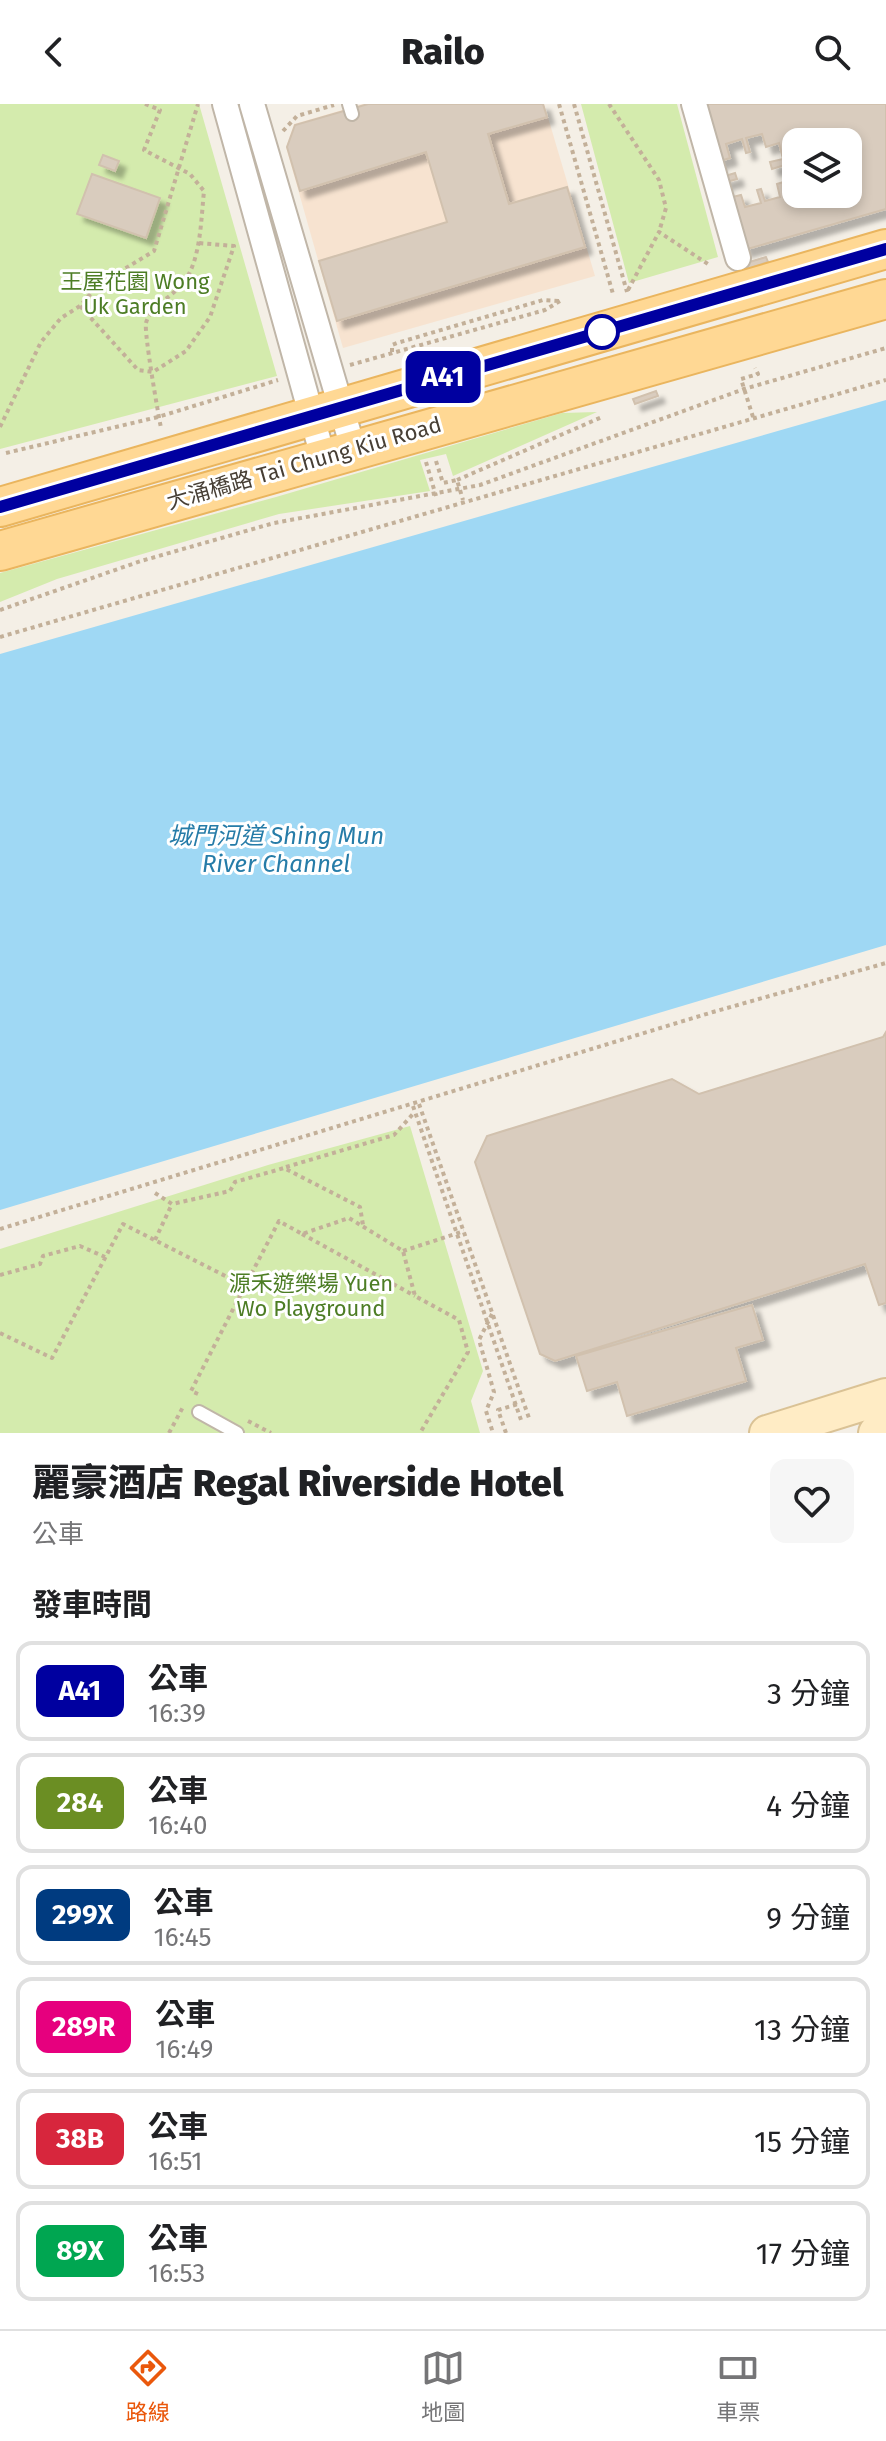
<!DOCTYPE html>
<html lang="zh-TW">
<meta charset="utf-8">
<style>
:root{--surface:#fff;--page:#f6f6f6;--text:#202124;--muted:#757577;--line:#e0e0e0;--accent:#ea580c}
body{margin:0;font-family:"Fira Sans","Noto Sans TC",sans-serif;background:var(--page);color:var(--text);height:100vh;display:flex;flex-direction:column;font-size:30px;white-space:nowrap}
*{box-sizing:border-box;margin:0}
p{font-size:26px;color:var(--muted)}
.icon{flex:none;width:44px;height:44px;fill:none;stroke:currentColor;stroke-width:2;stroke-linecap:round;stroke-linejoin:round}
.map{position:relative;height:1329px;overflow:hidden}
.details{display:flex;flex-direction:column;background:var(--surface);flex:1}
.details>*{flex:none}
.badge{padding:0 16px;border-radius:12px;font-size:28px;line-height:52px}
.controls{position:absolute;left:782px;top:24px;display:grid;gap:16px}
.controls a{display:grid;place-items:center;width:80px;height:80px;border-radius:16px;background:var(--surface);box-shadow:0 4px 12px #0003;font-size:40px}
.map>.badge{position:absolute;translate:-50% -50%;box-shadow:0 0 0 4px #fff}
h2{padding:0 32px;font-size:30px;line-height:72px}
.round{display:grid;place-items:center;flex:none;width:84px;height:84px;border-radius:16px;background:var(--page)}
.overview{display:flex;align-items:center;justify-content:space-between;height:136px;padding:0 32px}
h1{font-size:38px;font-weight:800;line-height:60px}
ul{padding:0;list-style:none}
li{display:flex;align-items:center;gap:24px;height:100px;margin:0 16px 12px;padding:0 16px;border:4px solid var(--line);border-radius:16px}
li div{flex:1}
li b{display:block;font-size:30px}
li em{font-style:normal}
li .badge{min-width:88px;font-weight:700;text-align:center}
header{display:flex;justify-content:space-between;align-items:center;height:104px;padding:0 32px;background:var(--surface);font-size:36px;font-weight:800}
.dock{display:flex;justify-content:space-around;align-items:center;height:112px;border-top:2px solid var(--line);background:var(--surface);font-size:22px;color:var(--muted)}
.dock a{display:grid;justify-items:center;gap:4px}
.dock .on{color:var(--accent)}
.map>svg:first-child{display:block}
.commercial{fill:#f7e3d0}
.green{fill:#d4ebad}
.water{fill:#9fd8f4}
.building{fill:#d9ccbe;stroke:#d1c1ae;stroke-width:2;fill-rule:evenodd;filter:url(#shadow)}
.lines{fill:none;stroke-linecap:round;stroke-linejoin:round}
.lane-casing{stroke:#c0b6a8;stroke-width:16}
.street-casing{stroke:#c0b6a8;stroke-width:28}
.secondary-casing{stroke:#dac295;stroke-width:38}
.primary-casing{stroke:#eab55e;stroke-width:42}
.path{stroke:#c3b099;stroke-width:4;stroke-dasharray:4 4;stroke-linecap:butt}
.lane{stroke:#fff;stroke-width:12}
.street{stroke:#fff;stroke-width:24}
.secondary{stroke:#ffecc5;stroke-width:34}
.primary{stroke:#ffd894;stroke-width:38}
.line-casing{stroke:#fff;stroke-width:18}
.line{stroke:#0000a0;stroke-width:12}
.stop-dot{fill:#fff;stroke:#0000a0;stroke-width:4}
.labels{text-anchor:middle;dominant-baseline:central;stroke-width:6;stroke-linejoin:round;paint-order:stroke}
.park-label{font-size:22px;fill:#4d7d25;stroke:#fff}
.street-label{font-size:22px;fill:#473f35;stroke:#fff}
.water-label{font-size:24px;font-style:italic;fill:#267ca8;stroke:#fff}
</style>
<header><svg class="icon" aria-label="back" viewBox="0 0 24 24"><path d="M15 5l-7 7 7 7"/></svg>Railo<svg class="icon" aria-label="search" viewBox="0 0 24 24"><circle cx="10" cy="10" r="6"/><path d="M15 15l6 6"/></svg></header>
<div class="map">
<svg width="886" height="1329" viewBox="0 0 886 1329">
<defs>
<filter id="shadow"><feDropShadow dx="7" dy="7" stdDeviation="2" flood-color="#0004"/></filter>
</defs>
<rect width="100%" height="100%" fill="#f4efe6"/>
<path class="commercial" d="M363 0H544L595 172 343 244 286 43 294 20Z"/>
<path class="green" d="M0 0H199L277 272 0 345Z
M581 0H677L718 153 629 179Z
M597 308 453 372 446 350 420 356 430 387 279 410 57 475 0 498V469L276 393 562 309Z
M410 1022 483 1267 471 1297 480 1329H0V1145L268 1061Z"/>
<path class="water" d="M886 296V841L0 1106V550Z"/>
<path class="building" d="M368 0H543L547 13 488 30 509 100 567 83 585 143 337 217 319 157 447 118 426 48 300 87 287 43 295 21Z
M700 0H886V105L744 146ZM796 38H848V90H796Z
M762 30 766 43 779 39 783 55 770 58 772 65 785 61 790 76 777 80 780 93 765 97 761 85 757 86 761 99 745 103 741 91 728 94 723 79 737 75 735 69 722 73 717 58 730 54 726 40 742 35 746 49 750 48 746 34Z
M103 51 119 57 115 67 99 61Z
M92 70 160 94 146 134 77 110Z
M766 153 768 158 745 166 743 160Z
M656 287 658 292 635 300 633 295Z
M886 928V1199L879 1201 865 1160 555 1257 540 1250 475 1058 487 1032 672 975 699 990 883 933Z
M752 1201 763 1236 736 1244 746 1277 627 1312 617 1278 587 1287 576 1252Z"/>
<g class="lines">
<defs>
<path id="lane" d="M349 0 352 10
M199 1308 237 1329"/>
<path id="street" d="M225 0 323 353
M252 0 353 344
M694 0 738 154"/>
<path id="secondary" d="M767 1329 886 1292
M876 1329 886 1326"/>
<path id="primary" d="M0 403 886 145
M0 447 886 195"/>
</defs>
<use href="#lane" class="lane-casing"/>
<use href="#street" class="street-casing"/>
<use href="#secondary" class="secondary-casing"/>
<use href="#primary" class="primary-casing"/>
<path class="path" d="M145 0 160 6 144 46 190 70 204 87C201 115 201 155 184 178 174 192 150 202 146 219 144 229 158 309 161 324
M559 0 613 190
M574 0 627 188
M609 0 659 76 666 104 659 128
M283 27 297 12 334 1
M628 186 659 128 711 162
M80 202 138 266 153 268 186 247 210 213 234 142 198 139
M392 248V241L397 239 543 196 559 197
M350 261 545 206 560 197
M753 313 741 275 758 270 755 264
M0 323 41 238 61 214 80 202 98 181 154 147 198 0
M6 349 158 313 278 276
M436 357 443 379 457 376 463 396
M426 358 436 392
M457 376 602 313
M0 506 141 457 274 419 480 381 744 285 886 244
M0 533 886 276
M419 1000 529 1314
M413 1002 521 1316
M286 1063 394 1031 413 1010
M155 1089 172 1100 230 1087 235 1078 284 1064 360 1103 363 1121
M0 1125 713 908 886 859
M302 1130 415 1192
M155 1136 172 1100
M403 1147 464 1127
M0 1171 40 1160 43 1152 80 1142 105 1153
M492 1210 479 1236 494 1288 486 1307 493 1329
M0 1229 52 1254 123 1120 245 1182 279 1117 302 1130 349 1114 403 1147 415 1192 459 1216 468 1248 420 1329
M198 1290 191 1287 245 1182
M248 1317 271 1329
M169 1329 183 1303
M506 1329 498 1306 518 1300"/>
<use href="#lane" class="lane"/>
<use href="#street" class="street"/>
<use href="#secondary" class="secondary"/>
<use href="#primary" class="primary"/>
</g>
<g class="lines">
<defs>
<path id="line" d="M0 403 886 145"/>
</defs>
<use href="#line" class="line-casing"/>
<use href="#line" class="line"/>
</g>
<circle class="stop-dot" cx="602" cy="228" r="16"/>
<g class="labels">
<g class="park-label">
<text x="135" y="177">王屋花園 Wong<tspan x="135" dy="25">Uk Garden</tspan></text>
<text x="311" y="1179">源禾遊樂場 Yuen<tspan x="311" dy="25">Wo Playground</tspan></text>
</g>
<g class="street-label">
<text transform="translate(304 359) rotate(-16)">大涌橋路 Tai Chung Kiu Road</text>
</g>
<g class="water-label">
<text x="276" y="732">城門河道 Shing Mun<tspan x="276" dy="28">River Channel</tspan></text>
</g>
</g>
</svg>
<div class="controls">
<a><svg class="icon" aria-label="layers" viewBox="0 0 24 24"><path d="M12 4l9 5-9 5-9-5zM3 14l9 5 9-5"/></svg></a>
</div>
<b class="badge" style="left:443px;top:273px;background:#0000a0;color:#fff">A41</b>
</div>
<section class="details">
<div class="overview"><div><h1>麗豪酒店 Regal Riverside Hotel</h1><p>公車</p></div><a class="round"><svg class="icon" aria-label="heart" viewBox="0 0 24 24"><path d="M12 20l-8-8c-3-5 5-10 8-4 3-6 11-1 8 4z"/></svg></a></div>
<h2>發車時間</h2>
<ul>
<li><span class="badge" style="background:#0000a0;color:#fff">A41</span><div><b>公車</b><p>16:39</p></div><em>3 分鐘</em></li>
<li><span class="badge" style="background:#6b8e23;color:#fff">284</span><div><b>公車</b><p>16:40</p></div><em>4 分鐘</em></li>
<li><span class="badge" style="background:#003b80;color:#fff">299X</span><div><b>公車</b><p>16:45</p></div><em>9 分鐘</em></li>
<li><span class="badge" style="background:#e6007e;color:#fff">289R</span><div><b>公車</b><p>16:49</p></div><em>13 分鐘</em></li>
<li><span class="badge" style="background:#d7263d;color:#fff">38B</span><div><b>公車</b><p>16:51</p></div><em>15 分鐘</em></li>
<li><span class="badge" style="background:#00a651;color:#fff">89X</span><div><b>公車</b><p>16:53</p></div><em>17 分鐘</em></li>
</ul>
</section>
<nav class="dock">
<a class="on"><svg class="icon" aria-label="directions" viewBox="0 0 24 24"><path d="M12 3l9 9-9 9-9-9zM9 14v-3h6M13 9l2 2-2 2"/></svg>路線</a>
<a><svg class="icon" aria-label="map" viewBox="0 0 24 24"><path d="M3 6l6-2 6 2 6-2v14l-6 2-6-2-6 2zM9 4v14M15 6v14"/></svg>地圖</a>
<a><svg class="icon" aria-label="tickets" viewBox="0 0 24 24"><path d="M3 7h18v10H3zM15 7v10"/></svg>車票</a>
</nav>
